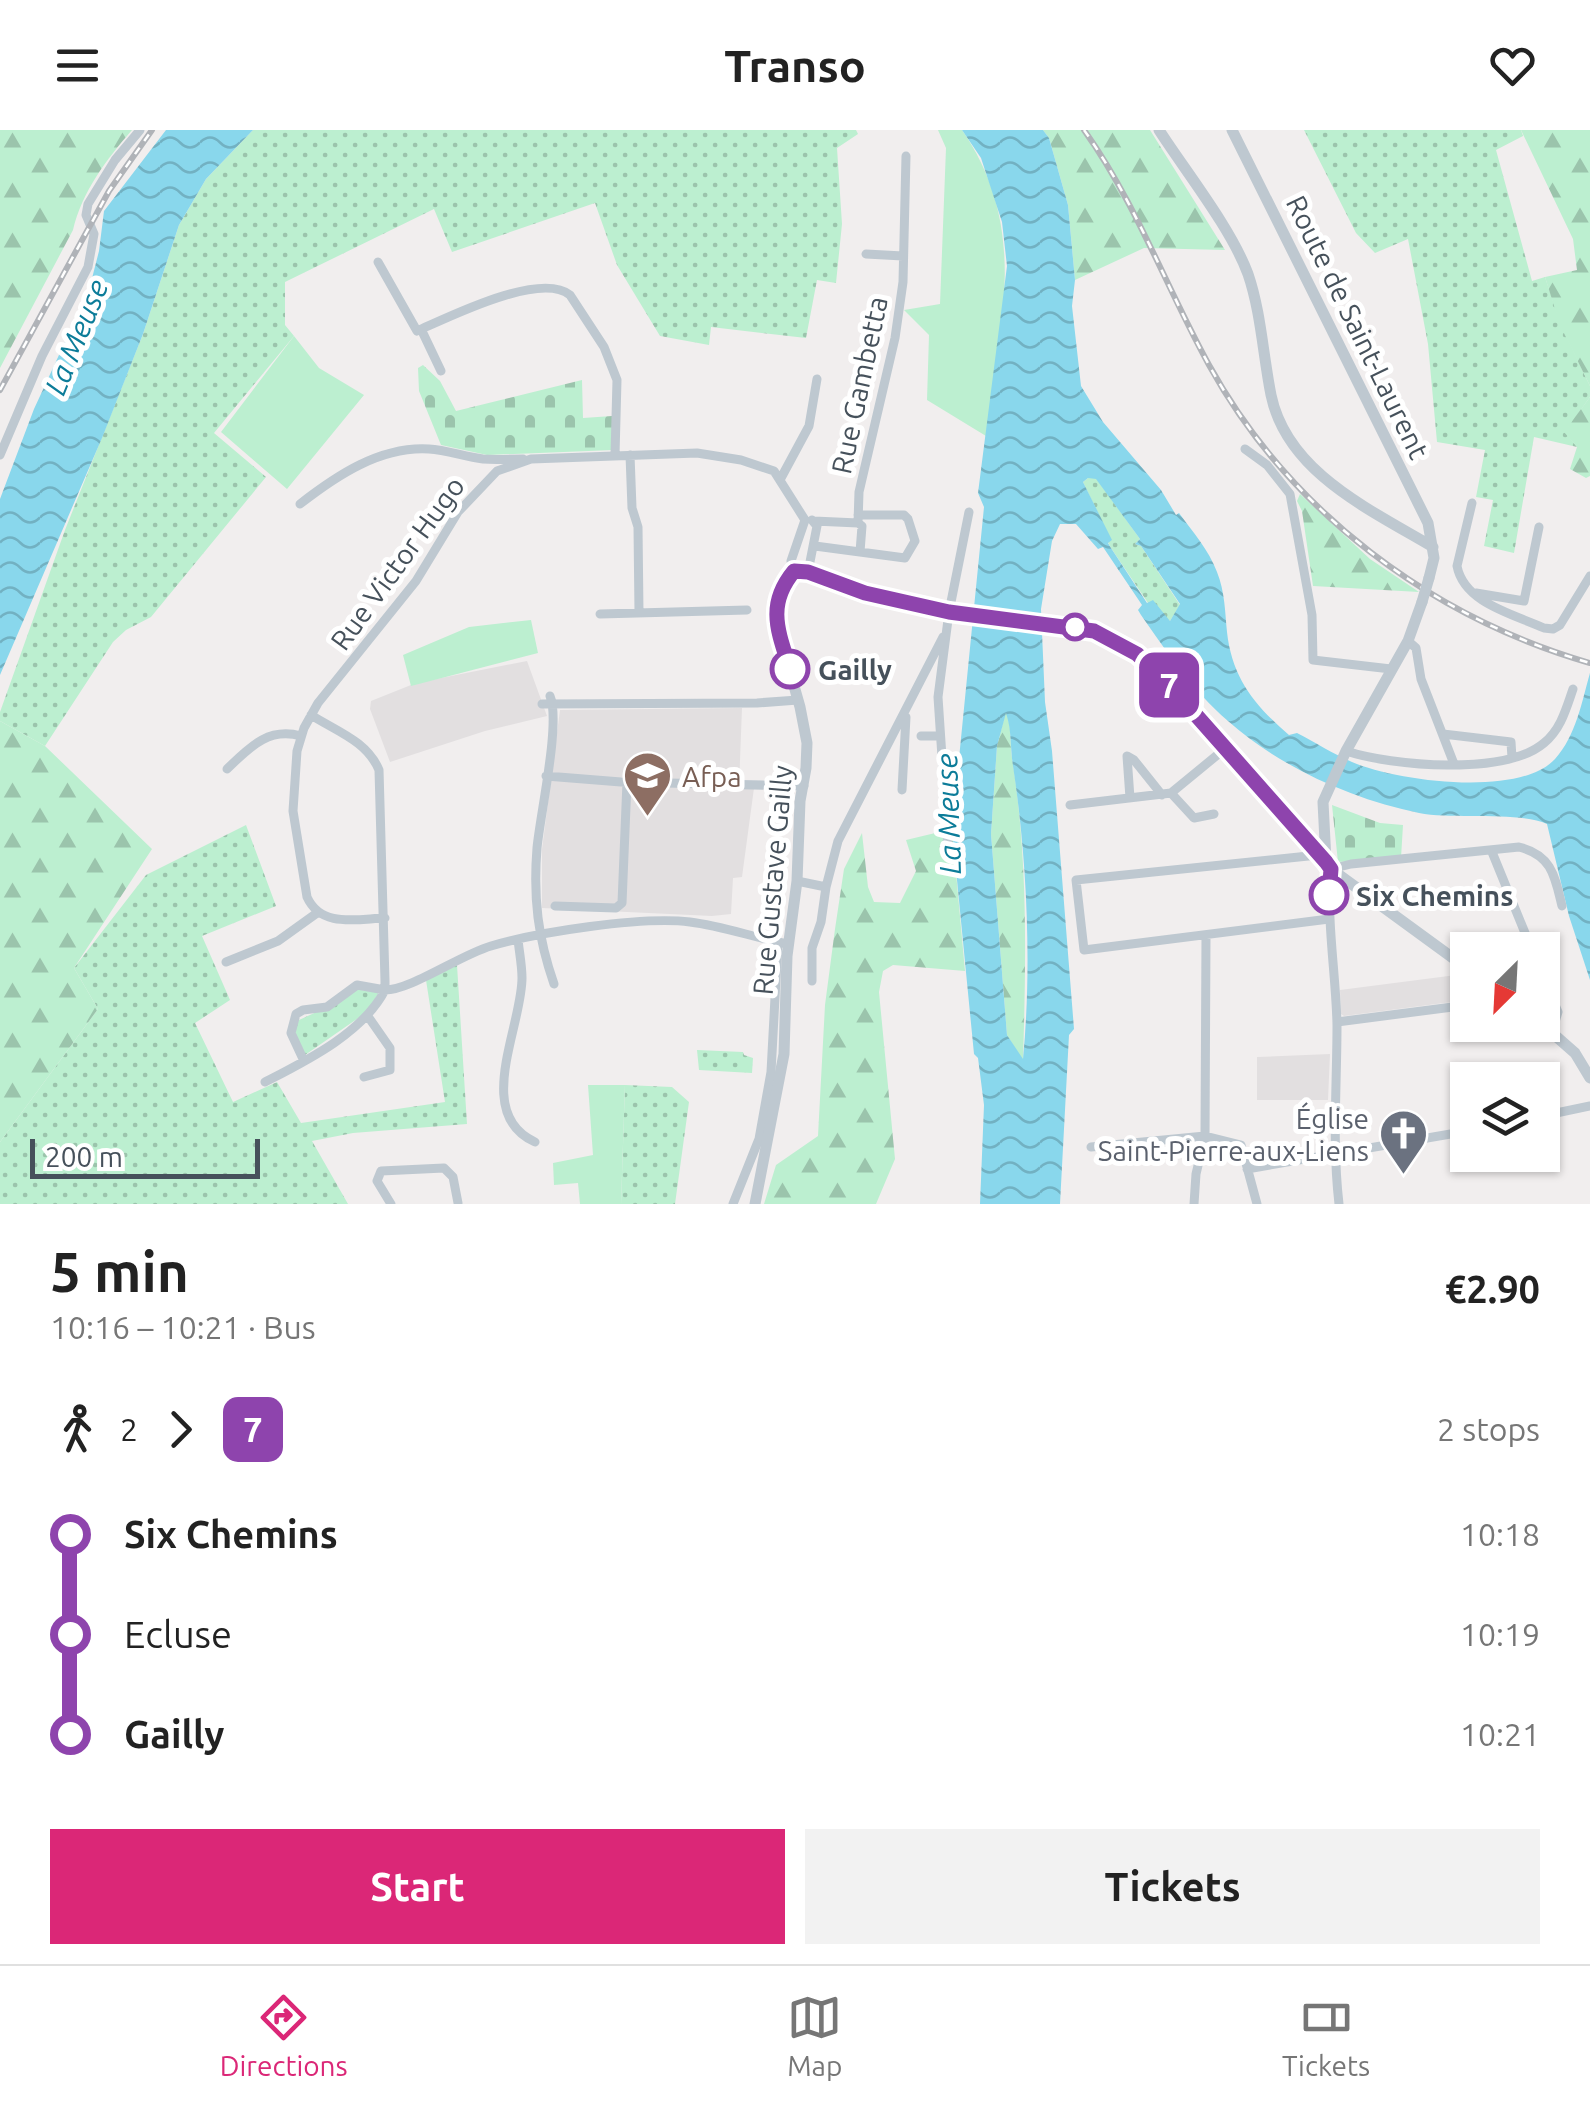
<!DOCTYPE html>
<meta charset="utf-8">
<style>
:root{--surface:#fff;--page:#f2f2f2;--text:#222;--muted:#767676;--line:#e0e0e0;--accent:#db2777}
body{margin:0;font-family:Ubuntu,sans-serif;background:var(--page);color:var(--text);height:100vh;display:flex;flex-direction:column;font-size:38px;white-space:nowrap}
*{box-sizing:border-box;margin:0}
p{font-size:32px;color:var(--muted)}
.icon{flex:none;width:55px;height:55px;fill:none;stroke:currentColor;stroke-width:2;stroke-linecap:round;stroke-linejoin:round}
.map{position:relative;height:1074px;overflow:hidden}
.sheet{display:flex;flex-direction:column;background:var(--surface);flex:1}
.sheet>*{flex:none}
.badge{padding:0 20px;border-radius:15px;font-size:35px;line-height:65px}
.needle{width:65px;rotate:204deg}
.tools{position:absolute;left:1450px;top:802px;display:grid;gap:20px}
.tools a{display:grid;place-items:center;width:110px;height:110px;border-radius:0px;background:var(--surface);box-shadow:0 2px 8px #0004;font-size:50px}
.scale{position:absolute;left:30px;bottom:25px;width:230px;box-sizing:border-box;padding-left:10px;border:5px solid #46515b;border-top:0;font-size:28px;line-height:35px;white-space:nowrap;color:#46515b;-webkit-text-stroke:8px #fff;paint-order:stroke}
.map>.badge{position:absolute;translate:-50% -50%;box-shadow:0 0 0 5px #fff}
.legs{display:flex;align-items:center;gap:15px;height:110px;padding:0 50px;font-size:32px}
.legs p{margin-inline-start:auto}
.headline{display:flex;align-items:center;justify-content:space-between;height:170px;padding:0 50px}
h1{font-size:55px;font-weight:700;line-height:75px}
.cta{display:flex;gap:20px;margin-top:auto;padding:20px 50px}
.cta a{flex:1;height:115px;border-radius:0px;background:var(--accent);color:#fff;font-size:40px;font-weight:700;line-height:115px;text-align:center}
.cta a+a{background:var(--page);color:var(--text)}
ul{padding:0 50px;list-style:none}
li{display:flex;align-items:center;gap:35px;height:100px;font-size:38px}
li i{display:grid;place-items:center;width:15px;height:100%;margin:0 12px;background:currentColor}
li i::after{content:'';width:25px;height:25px;margin:-12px;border:8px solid;border-radius:50%;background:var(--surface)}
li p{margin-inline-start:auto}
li:first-child i{background:linear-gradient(#0000 50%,currentColor 0)}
li:last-child i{background:linear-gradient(currentColor 50%,#0000 0)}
header{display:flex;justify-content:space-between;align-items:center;height:130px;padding:0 50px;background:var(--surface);font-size:45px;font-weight:700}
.menu{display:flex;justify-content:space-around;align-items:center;height:140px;border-top:2px solid var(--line);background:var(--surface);font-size:28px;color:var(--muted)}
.menu a{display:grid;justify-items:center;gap:5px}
.menu .current{color:var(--accent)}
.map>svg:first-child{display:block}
.education{fill:#e2dfe0}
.grass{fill:url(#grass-dots)}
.forest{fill:url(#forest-firs)}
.cemetery{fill:url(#cemetery-stones)}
.garden{fill:#bcefd0}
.water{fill:url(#water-waves);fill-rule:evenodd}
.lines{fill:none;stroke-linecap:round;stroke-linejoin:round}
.minor{stroke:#bec8d0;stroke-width:9}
.tertiary{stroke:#bec8d0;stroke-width:11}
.rail-casing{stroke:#b0b3b8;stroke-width:6}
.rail{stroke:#fff;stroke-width:2.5;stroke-dasharray:8;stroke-linecap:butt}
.tertiary-bridge{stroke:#bec8d0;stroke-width:11}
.line-1-casing{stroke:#fff;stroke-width:22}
.line-1{stroke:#8e44ad;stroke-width:15}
.stop-1-dot{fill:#fff;stroke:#8e44ad;stroke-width:5}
.labels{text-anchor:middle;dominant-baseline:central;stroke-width:10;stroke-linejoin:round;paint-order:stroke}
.street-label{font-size:28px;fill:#46515b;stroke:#fff}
.stop-label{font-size:28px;font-weight:bold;fill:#46515b;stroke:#fff;text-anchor:start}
.education-label{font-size:28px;fill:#785e54;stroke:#fff;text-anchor:start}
.worship-label{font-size:28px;fill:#5b616d;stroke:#fff;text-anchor:end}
.water-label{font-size:30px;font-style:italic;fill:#0c7c99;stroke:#fff}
</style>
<header><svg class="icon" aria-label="menu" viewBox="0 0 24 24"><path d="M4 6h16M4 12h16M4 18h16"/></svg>Transo<svg class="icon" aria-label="heart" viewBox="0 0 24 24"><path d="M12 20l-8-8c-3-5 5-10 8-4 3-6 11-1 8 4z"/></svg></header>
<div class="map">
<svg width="1590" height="1074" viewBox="0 0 1590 1074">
<defs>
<pattern id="grass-dots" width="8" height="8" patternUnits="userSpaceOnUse" patternTransform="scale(2.5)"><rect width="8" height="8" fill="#bcefd0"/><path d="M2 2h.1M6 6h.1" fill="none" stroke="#9bc4ac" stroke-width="1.8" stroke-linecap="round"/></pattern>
<pattern id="forest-firs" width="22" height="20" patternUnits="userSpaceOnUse" patternTransform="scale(2.5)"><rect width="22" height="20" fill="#bcefd0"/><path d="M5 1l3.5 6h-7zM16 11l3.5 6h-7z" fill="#9bc4ac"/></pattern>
<pattern id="cemetery-stones" width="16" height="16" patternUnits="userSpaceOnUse" patternTransform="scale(2.5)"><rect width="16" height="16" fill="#bcefd0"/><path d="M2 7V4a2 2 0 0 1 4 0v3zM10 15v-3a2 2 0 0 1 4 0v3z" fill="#9bc4ac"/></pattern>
<pattern id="water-waves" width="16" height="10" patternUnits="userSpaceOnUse" patternTransform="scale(2.5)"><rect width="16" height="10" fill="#89d7ec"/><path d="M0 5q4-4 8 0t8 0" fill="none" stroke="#72b1c2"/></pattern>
</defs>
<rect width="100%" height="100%" fill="#f1eeee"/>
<path class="education" d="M527 531 547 586 485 601 390 632 370 579 371 571 416 553Z
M742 578 739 657 754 658 742 747 733 748 731 784 712 786 542 778V719L560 580Z
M1464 844 1467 847V870L1344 886 1341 884 1340 860Z
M1330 924 1328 970H1257V927Z"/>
<path class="grass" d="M253 0H856L858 4 837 18 842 94 836 153 817 150 806 208 711 197 709 215 660 206 617 135 595 73 452 122 434 79 285 152V195L294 206 214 303 266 347 151 487 126 500 113 512 45 616 0 591V582L65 400 143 204 179 95 206 49Z
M1304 0H1521L1523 6 1496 20 1532 151 1545 147 1561 195 1590 256V267L1565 302 1577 317 1534 307 1514 423 1484 416 1493 370 1476 367 1485 320 1437 312 1428 214 1408 109 1375 123 1356 103Z
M1088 348H1096L1140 409 1135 414 1141 416 1180 475 1170 491 1148 473 1111 418 1108 412 1111 410 1083 352Z
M246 695 276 776 202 806 230 870 195 893 233 972 277 952 301 993 445 972 426 850 457 835 467 994 353 1003 312 1011 348 1074H0V1012L98 879 74 838 146 745Z
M352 859 379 862 367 882 305 925 292 902 299 890 323 879Z
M697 920 743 922 744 925 753 928 752 943 699 940Z
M625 955 672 957 689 972 675 1074H621Z"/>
<path class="forest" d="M0 0H132C106 30 82 62 73 100L0 238Z
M1043 0H1150L1225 120 1144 118 1075 150 1068 75 1049 8Z
M1521 0H1590V256L1560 195 1545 147 1577 140 1573 109Z
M1590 267V346L1586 348 1570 339 1577 317 1564 302Z
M1300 364 1370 429 1419 462 1313 456 1302 381 1297 371Z
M1006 581C1013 604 1009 612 1013 634 1028 733 1026 831 1023 931L1007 905 991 704 997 616Z
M0 591 45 616 152 719 74 838 98 879 0 1012Z
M952 699 965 841 893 835 883 841 879 862 895 1029 876 1074H764L776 1035 818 1006 825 875 835 799 844 739 862 703 868 757 874 772 900 773 916 741 906 710Z"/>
<path class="cemetery" d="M423 235 440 251 456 281 582 250 583 288 612 286 613 320 487 325 441 315 419 261 418 238Z
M1332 675 1380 693 1403 695 1401 728 1338 732Z"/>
<path class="garden" d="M938 0H962C1030 99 1000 196 986 306L927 270 929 205 904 180 940 174 946 18Z
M294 206 319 238 364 265 287 359 221 302Z
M531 490 538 523 411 556 403 525 469 497Z
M588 955H625L621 1074H580L578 1053 554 1055 553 1033 593 1025Z"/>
<path class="water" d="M166 0H253L206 49 179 95 143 204 102 308 0 545V369L34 279 89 160 99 121 104 81Z
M962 0H1043L1049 8 1068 75 1075 150 1072 176 1081 256 1103 292 1161 360 1176 385 1179 383C1192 401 1209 420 1217 442 1225 462 1225 482 1227 502 1232 548 1255 576 1289 605L1297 603C1315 612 1333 624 1352 632 1396 651 1519 668 1555 629 1576 606 1582 571 1590 543V850L1569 786 1547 694C1519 681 1455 690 1419 683 1351 669 1280 637 1228 591 1193 561 1167 522 1141 485L1138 480 1142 475 1103 417 1098 419 1076 394H1060L1052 411 1041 479 1045 572 1052 621 1074 899 1069 905 1060 1074H980L984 975 978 928 974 924 952 699 984 377 978 363 1007 136 1002 92 981 28ZM1088 348 1096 349 1140 409 1135 414 1141 416 1180 474 1170 491 1153 470 1147 473 1111 418 1108 413 1112 410 1083 352ZM1006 583C1012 601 1010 617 1013 636 1027 728 1032 836 1023 929L1007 905 991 704 997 616Z"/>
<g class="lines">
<path class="minor" d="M866 124 903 126
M378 132 417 201C449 187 540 141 570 165L604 217 617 250 615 325
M421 199 441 241
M1245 319 1267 335 1290 364 1312 485 1313 530 1391 539
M0 325 42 226 88 137 94 104 86 85 88 74 115 30 140 0
M630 325 632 378 638 397 639 483
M781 348 809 296 817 249
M300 374C336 346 380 316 429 319 447 320 465 327 483 329 496 330 510 329 523 329
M858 385H904L908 389 915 411 905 428 860 422
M814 391 858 393 862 396 860 422 815 416
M858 393 859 362 895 208 903 152 906 26
M1457 436C1464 473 1513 484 1544 498L1553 499 1560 495 1590 446
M1457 436 1472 373
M794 441 791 431 805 390
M808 442 817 396 812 390
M1476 463 1524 471 1539 397
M600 484 747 480
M1408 511 1416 518 1421 549 1454 634
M550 566C561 592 540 685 537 718 533 768 538 808 554 854
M542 574 757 573 798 570
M1443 604 1511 612 1512 628
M921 606H938
M1346 621C1392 636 1505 646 1544 613 1561 599 1566 579 1573 559
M227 639C250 617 268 597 301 606
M546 646 621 652 804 656
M902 660 906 587
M1171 663 1194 688 1214 684
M1130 668 1127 626 1134 630 1162 665
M1070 675 1171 663 1227 617
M948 717 938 567 949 482 969 382
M1492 722 1532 820
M1318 725 1076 750 1084 820 1329 789
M797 751 826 757 838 711 943 507
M555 776 616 778 622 773 627 652
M385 788C356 789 321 798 307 767L293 681 297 621 304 598 318 573 416 451 458 382 497 341 531 329 697 323 741 330 774 341 805 390
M518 809C519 821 522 835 522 848 522 897 473 984 535 1012
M226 832 278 811 317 783
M1542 844 1558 882 1552 902
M812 851V818L821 792 826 757
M1337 892 1468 875
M304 931 291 903 296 884 303 880 327 877 357 855 385 860V851L379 640C367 611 336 601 311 585
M364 947 390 940V918L367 885
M265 952C306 931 363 903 385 860 411 860 460 825 491 816 538 802 642 786 690 792 723 796 755 808 788 814
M1542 986 1590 976
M1091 1017 1205 1006 1241 1015 1257 1074
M1247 1039 1468 1001
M391 1074 377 1051 381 1041 444 1038 453 1047 458 1073
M733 1074 759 1009 771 942 778 812
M1194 1074 1196 1044 1205 1006 1206 805
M1339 1074C1332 1014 1337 955 1337 895 1336 843 1326 791 1331 739L1351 734 1519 717C1552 725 1555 747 1562 776"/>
<path class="tertiary" d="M1159 0C1186 42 1231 98 1248 144 1261 182 1263 225 1271 265 1287 342 1369 379 1433 417
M1232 0 1428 393 1434 428 1429 448
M1326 731 1323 672 1346 621 1408 511 1422 472
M1542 894 1575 923 1590 948
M755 1074 784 924 787 826 797 751 800 671 806 638 807 613 800 577 775 489 783 458 794 441 808 442 865 463 949 482 1094 501 1123 514 1153 538 1225 615 1331 739 1468 839"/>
<defs>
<path id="rail" d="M1084 0C1136 73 1166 157 1209 235 1290 382 1431 487 1590 533
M0 260 109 61 152 0"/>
</defs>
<use href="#rail" class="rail-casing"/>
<use href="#rail" class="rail"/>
<path class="tertiary-bridge" d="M1422 472 1429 448"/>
</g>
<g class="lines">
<defs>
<path id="line-1" d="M790 539C778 501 766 475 794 441L808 442 865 463 949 482 1094 501 1137 524 1165 550 1326 732 1331 739 1329 765"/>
</defs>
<use href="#line-1" class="line-1-casing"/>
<use href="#line-1" class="line-1"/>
</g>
<defs>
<symbol id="university-pin" viewBox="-11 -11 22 30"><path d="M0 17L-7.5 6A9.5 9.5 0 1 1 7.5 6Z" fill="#8d6e63" stroke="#fff"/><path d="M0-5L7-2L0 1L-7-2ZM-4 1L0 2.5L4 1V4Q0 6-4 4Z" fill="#fff"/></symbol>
<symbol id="church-pin" viewBox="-11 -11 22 30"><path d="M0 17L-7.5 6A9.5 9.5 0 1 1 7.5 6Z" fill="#6b7280" stroke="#fff"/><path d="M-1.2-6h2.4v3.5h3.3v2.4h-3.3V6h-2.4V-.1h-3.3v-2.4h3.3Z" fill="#fff"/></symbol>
</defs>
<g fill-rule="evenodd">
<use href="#university-pin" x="620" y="618" width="55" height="75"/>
<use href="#church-pin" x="1376" y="976" width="55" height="75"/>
</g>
<g class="stop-1-dot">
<circle cx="1075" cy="497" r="12"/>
<circle cx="790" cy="539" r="18"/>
<circle cx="1329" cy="765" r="18"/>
</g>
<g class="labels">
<g class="street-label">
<text transform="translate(1358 197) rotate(64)">Route de Saint-Laurent</text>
<text transform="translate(859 255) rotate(-78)">Rue Gambetta</text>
<text transform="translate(397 433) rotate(-54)">Rue Victor Hugo</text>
<text transform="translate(772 750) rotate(-85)">Rue Gustave Gailly</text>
</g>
<g class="stop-label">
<text x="818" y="539">Gailly</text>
<text x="1356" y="765">Six Chemins</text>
</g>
<g class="education-label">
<text x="682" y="646">Afpa</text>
</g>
<g class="worship-label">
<text x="1369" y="988">Église<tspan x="1369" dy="32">Saint-Pierre-aux-Liens</tspan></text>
</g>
<g class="water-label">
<text transform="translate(76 207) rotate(-68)">La Meuse</text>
<text transform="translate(948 684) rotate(-92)">La Meuse</text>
</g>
</g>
</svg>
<div class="tools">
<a><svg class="needle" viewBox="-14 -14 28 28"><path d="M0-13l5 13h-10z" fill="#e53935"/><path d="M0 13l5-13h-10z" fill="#767676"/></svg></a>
<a><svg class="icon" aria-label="layers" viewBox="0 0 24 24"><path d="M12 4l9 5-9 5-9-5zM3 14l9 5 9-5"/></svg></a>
</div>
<div class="scale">200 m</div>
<b class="badge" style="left:1169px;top:555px;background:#8e44ad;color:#fff">7</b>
</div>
<section class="sheet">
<div class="headline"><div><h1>5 min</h1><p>10:16 – 10:21 · Bus</p></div><b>€2.90</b></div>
<div class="legs"><svg class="icon" aria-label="walk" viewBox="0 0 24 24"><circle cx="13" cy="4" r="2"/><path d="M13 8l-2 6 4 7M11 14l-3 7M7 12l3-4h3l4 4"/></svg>2<svg class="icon" aria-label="forward" viewBox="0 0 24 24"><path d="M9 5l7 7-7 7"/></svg><b class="badge" style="background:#8e44ad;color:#fff">7</b><p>2 stops</p></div>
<ul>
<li><i style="color:#8e44ad"></i><b>Six Chemins</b><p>10:18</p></li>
<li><i style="color:#8e44ad"></i><span>Ecluse</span><p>10:19</p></li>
<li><i style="color:#8e44ad"></i><b>Gailly</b><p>10:21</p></li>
</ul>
<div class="cta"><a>Start</a><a>Tickets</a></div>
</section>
<nav class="menu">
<a class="current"><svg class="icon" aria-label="directions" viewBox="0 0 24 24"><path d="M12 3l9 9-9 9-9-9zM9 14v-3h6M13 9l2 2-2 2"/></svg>Directions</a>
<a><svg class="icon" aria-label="map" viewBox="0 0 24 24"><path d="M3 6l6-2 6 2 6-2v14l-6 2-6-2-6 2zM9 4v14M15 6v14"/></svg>Map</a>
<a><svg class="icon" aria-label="tickets" viewBox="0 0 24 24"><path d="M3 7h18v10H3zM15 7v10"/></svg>Tickets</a>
</nav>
